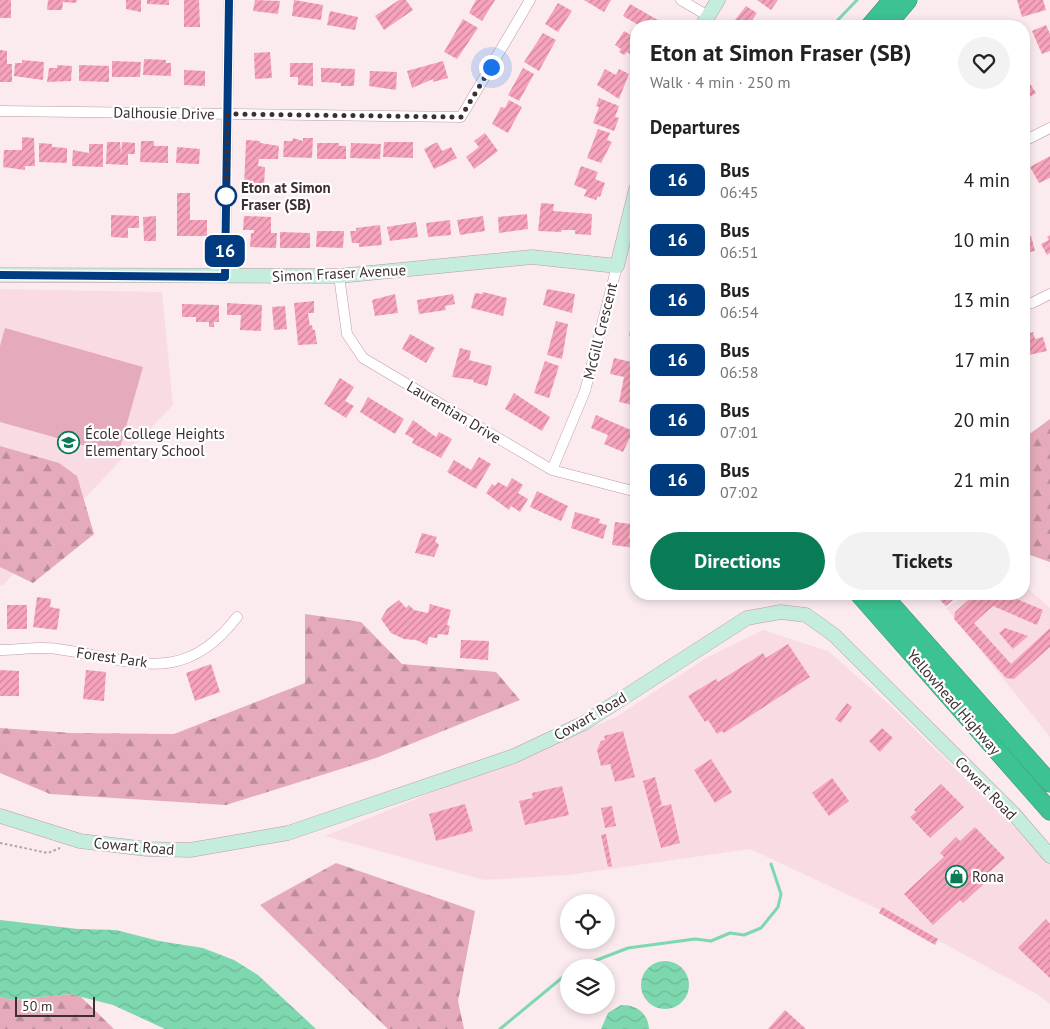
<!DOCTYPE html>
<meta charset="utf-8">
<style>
:root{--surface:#fff;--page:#f2f2f2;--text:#222;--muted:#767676;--accent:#097b57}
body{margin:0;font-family:"PT Sans",sans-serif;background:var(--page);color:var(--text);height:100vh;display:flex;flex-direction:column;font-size:19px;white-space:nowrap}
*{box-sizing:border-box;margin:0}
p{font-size:16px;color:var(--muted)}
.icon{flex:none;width:28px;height:28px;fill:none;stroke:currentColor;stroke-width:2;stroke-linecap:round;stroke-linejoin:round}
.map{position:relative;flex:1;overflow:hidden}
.details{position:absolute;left:630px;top:20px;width:400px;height:580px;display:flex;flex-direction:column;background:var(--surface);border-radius:20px;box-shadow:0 2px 8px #0003}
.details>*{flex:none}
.badge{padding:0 10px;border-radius:8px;font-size:18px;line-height:32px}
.fabs{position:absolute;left:560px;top:894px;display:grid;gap:10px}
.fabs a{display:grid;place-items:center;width:55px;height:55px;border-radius:50%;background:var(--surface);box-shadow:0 2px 8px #0003;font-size:25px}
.scale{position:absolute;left:15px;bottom:12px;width:80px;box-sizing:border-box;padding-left:5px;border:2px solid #3e2f33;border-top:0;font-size:14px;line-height:18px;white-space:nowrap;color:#3e2f33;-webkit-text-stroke:4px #fff;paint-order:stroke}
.you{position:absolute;width:25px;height:25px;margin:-12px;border:4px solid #fff;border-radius:50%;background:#1a73e8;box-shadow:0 0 0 8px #1a73e833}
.map>.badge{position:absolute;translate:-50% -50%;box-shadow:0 0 0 2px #fff}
h2{padding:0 20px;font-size:19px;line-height:45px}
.round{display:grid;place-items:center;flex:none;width:52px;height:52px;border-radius:26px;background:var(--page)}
.summary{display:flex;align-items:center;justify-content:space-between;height:85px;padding:0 20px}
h1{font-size:24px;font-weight:700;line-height:38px}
.button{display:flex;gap:10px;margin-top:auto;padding:10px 20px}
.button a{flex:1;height:58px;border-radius:30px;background:var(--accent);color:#fff;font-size:20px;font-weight:700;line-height:58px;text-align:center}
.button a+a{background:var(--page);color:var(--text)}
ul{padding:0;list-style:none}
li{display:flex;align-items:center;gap:15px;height:60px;padding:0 20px}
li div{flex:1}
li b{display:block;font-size:19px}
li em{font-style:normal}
li .badge{min-width:55px;font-weight:700;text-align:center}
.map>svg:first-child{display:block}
.built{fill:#f9dce3}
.forest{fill:url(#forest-firs)}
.green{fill:#e5abbb}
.water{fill:url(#water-waves)}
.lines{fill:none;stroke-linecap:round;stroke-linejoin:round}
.stream{stroke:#7dd7af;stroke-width:3}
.building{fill:url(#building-hatch)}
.street-casing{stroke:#be9aa3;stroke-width:11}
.secondary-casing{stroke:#be9aa3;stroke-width:15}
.highway-casing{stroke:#3d8f70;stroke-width:19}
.path{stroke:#b2a2a6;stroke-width:2;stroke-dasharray:2.5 2.5;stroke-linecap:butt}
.street{stroke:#fff;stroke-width:10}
.secondary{stroke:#c5edde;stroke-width:14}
.highway{stroke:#3dc291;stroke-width:18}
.line-casing{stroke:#fff;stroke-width:11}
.line{stroke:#003b80;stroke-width:8}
.walk{stroke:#3e2f33;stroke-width:5;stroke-dasharray:0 9}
.stop-dot{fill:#fff;stroke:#003b80;stroke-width:2.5}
.labels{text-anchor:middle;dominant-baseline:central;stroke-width:4.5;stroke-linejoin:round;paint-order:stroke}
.street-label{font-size:15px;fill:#3e2f33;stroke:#fff}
.stop-label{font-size:15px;font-weight:bold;fill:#3e2f33;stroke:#fff;text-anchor:start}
.poi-label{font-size:15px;fill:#3e2f33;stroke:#fff;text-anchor:start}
</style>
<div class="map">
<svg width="1050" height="1029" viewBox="0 0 1050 1029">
<defs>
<pattern id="forest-firs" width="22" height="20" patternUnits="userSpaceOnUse" patternTransform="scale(1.25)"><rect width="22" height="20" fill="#e5abbb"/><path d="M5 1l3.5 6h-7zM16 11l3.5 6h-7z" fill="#bb8c99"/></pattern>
<pattern id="water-waves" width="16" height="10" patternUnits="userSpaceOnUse" patternTransform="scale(1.25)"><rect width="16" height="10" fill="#7dd7af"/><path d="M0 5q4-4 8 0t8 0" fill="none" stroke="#6db997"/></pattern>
<pattern id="building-hatch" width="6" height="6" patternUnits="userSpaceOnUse" patternTransform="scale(1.25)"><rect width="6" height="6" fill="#f7a3bb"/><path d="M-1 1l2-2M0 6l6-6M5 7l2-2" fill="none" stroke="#c98599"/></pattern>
</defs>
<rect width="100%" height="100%" fill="#fbebef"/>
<path class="built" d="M0 289 162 292 173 405 2 586 0 585Z
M1024 585 1050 608V737L946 608 969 594H1024Z
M763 630 828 651 891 706 1050 862V1004L1037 994 893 916 750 849 568 875 484 880 325 836 616 717 706 658Z"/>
<path class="forest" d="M1050 419V562L1024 553V438Z
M0 446 59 463 77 476 94 534 33 583 0 567Z
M305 614 361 622 402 664 496 672 520 700 376 758 226 805 50 794 0 773V728L72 733 174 734 305 683Z
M336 863 475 911 458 1001 464 1029H388L260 905Z
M70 994 81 997 114 1029H0V997L13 1000Z"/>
<path class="green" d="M5 328 143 367 118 455 0 422V346Z"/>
<path class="water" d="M0 920 78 929 116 930 159 941 203 948 234 960 258 975 316 1029H165L113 1005 70 994 13 1000 0 997Z
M641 985a24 24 0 1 1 48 0a24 24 0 1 1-48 0Z
M621 1005C637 1005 648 1013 649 1029H601L608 1013Z"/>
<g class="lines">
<path class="stream" d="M832 26 857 0
M576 968 628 948 695 939 711 941 730 933 744 935 761 928 778 907 781 894 771 864
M500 1029 569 972"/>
</g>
<path class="building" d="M0 0H11V18H0Z
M48 0H77L76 3 63 2 62 10H47Z
M126 0H141V12L126 9Z
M147 0H169V5L147 4Z
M184 0H199L200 27H184Z
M255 0 280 1 278 14 253 11Z
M294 0 323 5 321 20 292 16Z
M399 0H406L413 10 384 30 375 16Z
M476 0H495L482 21 469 13Z
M584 0H611L604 12Z
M757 0H778L771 10Z
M1017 0H1043L1046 10 1022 17Z
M558 3 572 11 558 32 545 24Z
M630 4 663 23 661 26H640L623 16Z
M746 6 757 13 748 26H730Z
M330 11 358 17 355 30 327 25Z
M463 19 478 28 457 59 444 52Z
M1046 25 1050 34V51L1042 54 1032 31Z
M624 31 636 38V58L627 52 624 55 619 52 621 49 615 45Z
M543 33 556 40 539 71 524 62Z
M0 50 7 51V64H12V82H0Z
M270 52 272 78 255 79 254 53Z
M144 59 166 60V63H171V76L143 75Z
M22 60 44 62 43 80 14 76 15 63H22Z
M112 61 141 62 140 77H112Z
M443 61 448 78 433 82V79L412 88 407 71Z
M290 63H313V86L298 85V77H290Z
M57 65 72 66 71 81 47 82 49 68H57Z
M79 65 109 66V82L79 81Z
M321 68 355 69 354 86H341V83L321 82Z
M523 68 534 74 519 101 508 95Z
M605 69 616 75 619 69 629 74 619 99 597 85Z
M184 70 205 71V86L184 85Z
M370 71 397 72 396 90 369 86Z
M1025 81 1027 83 1029 82 1036 93 1028 98H1024Z
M599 98 619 106 615 117 619 118 614 131 593 123 599 107 596 106Z
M509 100 522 107 508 133 492 124 501 107 505 108Z
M598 129 610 133 607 140 612 142 601 163 587 158Z
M485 133 498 151 474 169 466 157 479 147 474 141Z
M22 137 34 138 35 166H25V170L3 167 4 150H22Z
M293 138 303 141V138H313L312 158 283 157 284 141H292Z
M246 140 260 141V143L279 146 278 159H259L258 166 265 167 264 188 244 187Z
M141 141H154V146H168V163L140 162Z
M107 142H120L121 154 122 142 135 143V154H128V165L106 164Z
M384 142H413V158L383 157Z
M437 142 442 151 451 147 457 158 434 169 424 149Z
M39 143 52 144V147L67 148V163L39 162Z
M317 143H339V146H346V159H317Z
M351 143 381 144 380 159 350 158Z
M89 144H103V167L72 166 73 150 89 153Z
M177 147 200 149 199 164 176 163Z
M1050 156V178L1039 183 1030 167Z
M581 166 598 172 595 179 605 183 600 197 598 196 596 200 584 196 587 190 574 185Z
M177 193H190V220H207V236H177Z
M541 203 554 204 553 211 592 214 591 235 575 234V230H562L561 232 538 231Z
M527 214 528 229 499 233 498 217Z
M111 215 139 216V228H128V238L111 237Z
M156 216V241H144L143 217Z
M244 216 271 217V233H277L276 248 250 247 251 233H254V230H243Z
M483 216 485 231 460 235 457 220Z
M450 220 451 235 428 237 426 223Z
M416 222 418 237 390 241 387 227Z
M380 225 382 245 359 247V243H352L350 231H356V228Z
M317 231H344L343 248 316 247Z
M280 232 310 233V248H280Z
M1050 235V253L1047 255 1041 244 1049 240 1047 237Z
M1031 236 1035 251 1024 253V237Z
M547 289 575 294 572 313 543 305Z
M483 292 507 298 503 316 471 308 475 293 482 294Z
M395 294 398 313 375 316 372 300Z
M453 294 455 304 445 306 446 310 419 314 417 300Z
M314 301V313H308L310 326 312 325 313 330H315L317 344 298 345 294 303Z
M227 303 262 305 261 331 240 330 241 315H227Z
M182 304 219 305V322H214V327H209V322H196V317H182Z
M285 306 287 329 274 330 272 307Z
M632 320 636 321V337L629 336Z
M556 321 568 324 562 359 547 355Z
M1033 332 1035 339 1043 337 1047 351 1024 356V335Z
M410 334 435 348 426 363 402 349Z
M460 348 471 351 469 360 492 366 487 386 473 382 474 380 452 377Z
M614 358 636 363V406L619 402 624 377 610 374Z
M545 361 559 366 549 398 534 393Z
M340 378 354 387 345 401 354 406 346 418 324 404Z
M514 393 550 417 542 431 505 409Z
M368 397 404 419 395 434 360 412Z
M596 415 633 431 623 452 604 444 608 435 591 428Z
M413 420 436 437 439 432 452 439 441 458 412 443 414 439 405 434Z
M479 457 491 464 476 489 447 472 454 460 471 470Z
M512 478 523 485 518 493 528 499 520 512 511 506 509 510 486 493 492 484 495 486 498 482 507 487Z
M537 491 568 506 561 521 530 507Z
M575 512 600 519 599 523 607 525 603 539 571 528Z
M615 522 631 524 629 538H636V548L612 545Z
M422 533 437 537 435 541 439 545 434 557 415 553Z
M934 594H960L946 606Z
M975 594H1005L1043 610 1037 625 993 606 974 623 1011 664 1050 628V647L1014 679 1006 678 954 619 955 612Z
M37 597 51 599 50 607 60 609 57 630 33 627Z
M399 600 406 608 409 605 414 610 428 613 430 604 451 610 447 625 450 626 448 635 438 634 437 638 429 637 427 645 416 640 404 639 391 633 381 619 387 609Z
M7 605H27V629H7Z
M1005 628 1028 636 1013 649 999 633Z
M461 640 489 641 488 660 460 658Z
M788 644 810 677 724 733 722 731 717 734 708 720 705 722 688 696 716 679 718 682 763 653 766 658Z
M211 664 220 692 195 701 186 673Z
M0 670 19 671V696H0Z
M86 670 106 672 104 701 83 699Z
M847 703 852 707 841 723 835 719Z
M882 728 893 738 880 752 869 741Z
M623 731 635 777 615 782 610 764 601 766 597 750 601 741 605 740 604 736Z
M711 759 732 792 715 803 694 770Z
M655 777 662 805 656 808 671 804 680 843 661 848 643 781Z
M832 778 849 801 829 816 812 793Z
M941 784 964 807 930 838 910 817 916 812 914 810Z
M562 786 569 815 525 825 519 801 533 798 532 793Z
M465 804 473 831 436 841 429 814Z
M612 806 616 826 605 828 601 808Z
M975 827 1005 858 987 874 990 878 963 903 960 900 933 925 904 894 944 857 940 853 956 837 960 841Z
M606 834 612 866 608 867 601 835Z
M882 907 938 939 935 945 879 913Z
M1046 919 1050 924V978L1018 948Z
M785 1010 806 1029H768Z"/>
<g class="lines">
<defs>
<path id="street" d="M681 0 708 16
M0 111 461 117 530 0
M1024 141 1050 128
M339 276 347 334 363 358 552 470 629 490
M225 277 229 0
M1024 304 1032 303 1050 294
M552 470 585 391 617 266
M0 650C18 650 39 646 57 649 133 659 182 689 237 617"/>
<path id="secondary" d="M702 26 718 0
M0 275 339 276 532 257 617 266 636 189
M0 816 80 841 147 849 190 850 288 833 514 756 584 723 747 618 781 612 806 615 834 635 1013 813 1050 856"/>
<path id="highway" d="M870 26 892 0
M886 26 908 0
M859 594 1050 811
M882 594 1050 783"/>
</defs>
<use href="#street" class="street-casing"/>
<use href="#secondary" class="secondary-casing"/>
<use href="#highway" class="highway-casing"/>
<path class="path" d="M0 843 48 853 60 848"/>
<use href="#street" class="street"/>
<use href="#secondary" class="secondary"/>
<use href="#highway" class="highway"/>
</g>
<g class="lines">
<defs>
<path id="line" d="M0 275 225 277 229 0"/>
</defs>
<use href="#line" class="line-casing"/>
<use href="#line" class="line"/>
<path class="walk" d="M226 196V205L228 114 461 117 491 67"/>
</g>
<defs>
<symbol id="school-ring" viewBox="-11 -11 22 22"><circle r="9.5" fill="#fff" stroke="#097b57" stroke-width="1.5"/><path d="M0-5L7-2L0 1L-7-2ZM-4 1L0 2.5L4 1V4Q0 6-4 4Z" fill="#097b57"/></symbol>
<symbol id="shop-ring" viewBox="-11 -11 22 22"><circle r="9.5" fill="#fff" stroke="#097b57" stroke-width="1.5"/><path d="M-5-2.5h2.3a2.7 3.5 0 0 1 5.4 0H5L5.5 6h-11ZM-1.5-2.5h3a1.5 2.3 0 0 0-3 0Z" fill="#097b57"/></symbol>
</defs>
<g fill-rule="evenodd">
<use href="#school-ring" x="56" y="430" width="25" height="25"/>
<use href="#shop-ring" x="944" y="864" width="25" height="25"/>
</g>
<circle class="stop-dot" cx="226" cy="196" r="10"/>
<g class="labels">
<g class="street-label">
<text transform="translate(164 113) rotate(1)">Dalhousie Drive</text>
<text transform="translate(339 273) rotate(-3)">Simon Fraser Avenue</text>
<text transform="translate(600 331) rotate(-76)">McGill Crescent</text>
<text transform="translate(454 412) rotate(31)">Laurentian Drive</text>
<text transform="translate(112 657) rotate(8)">Forest Park</text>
<text transform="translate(954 702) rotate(49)">Yellowhead Highway</text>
<text transform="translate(590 716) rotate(-30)">Cowart Road</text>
<text transform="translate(986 788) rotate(46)">Cowart Road</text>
<text transform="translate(134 846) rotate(5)">Cowart Road</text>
</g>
<g class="stop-label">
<text x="241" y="187">Eton at Simon<tspan x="241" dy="17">Fraser (SB)</tspan></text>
</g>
<g class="poi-label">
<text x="85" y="433">École College Heights<tspan x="85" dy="17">Elementary School</tspan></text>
<text x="972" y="876">Rona</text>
</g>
</g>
</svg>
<div class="fabs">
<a><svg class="icon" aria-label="locate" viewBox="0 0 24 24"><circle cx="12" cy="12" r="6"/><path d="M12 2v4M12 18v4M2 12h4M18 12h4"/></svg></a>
<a><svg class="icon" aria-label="layers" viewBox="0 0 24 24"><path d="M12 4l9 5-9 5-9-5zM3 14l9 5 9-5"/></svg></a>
</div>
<div class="scale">50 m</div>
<div class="you" style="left:491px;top:67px"></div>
<b class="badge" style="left:225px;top:251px;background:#003b80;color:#fff">16</b>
<section class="details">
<div class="summary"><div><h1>Eton at Simon Fraser (SB)</h1><p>Walk · 4 min · 250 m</p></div><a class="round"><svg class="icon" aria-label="heart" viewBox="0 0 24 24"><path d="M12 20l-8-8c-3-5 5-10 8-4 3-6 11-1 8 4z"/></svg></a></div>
<h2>Departures</h2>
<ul>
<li><span class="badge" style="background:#003b80;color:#fff">16</span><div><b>Bus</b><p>06:45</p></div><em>4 min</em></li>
<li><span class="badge" style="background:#003b80;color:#fff">16</span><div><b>Bus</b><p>06:51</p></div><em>10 min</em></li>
<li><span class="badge" style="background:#003b80;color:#fff">16</span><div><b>Bus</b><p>06:54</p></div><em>13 min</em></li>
<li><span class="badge" style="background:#003b80;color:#fff">16</span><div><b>Bus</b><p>06:58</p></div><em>17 min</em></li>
<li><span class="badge" style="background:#003b80;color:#fff">16</span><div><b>Bus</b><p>07:01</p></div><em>20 min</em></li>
<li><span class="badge" style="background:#003b80;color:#fff">16</span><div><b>Bus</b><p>07:02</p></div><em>21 min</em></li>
</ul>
<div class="button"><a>Directions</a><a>Tickets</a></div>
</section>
</div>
